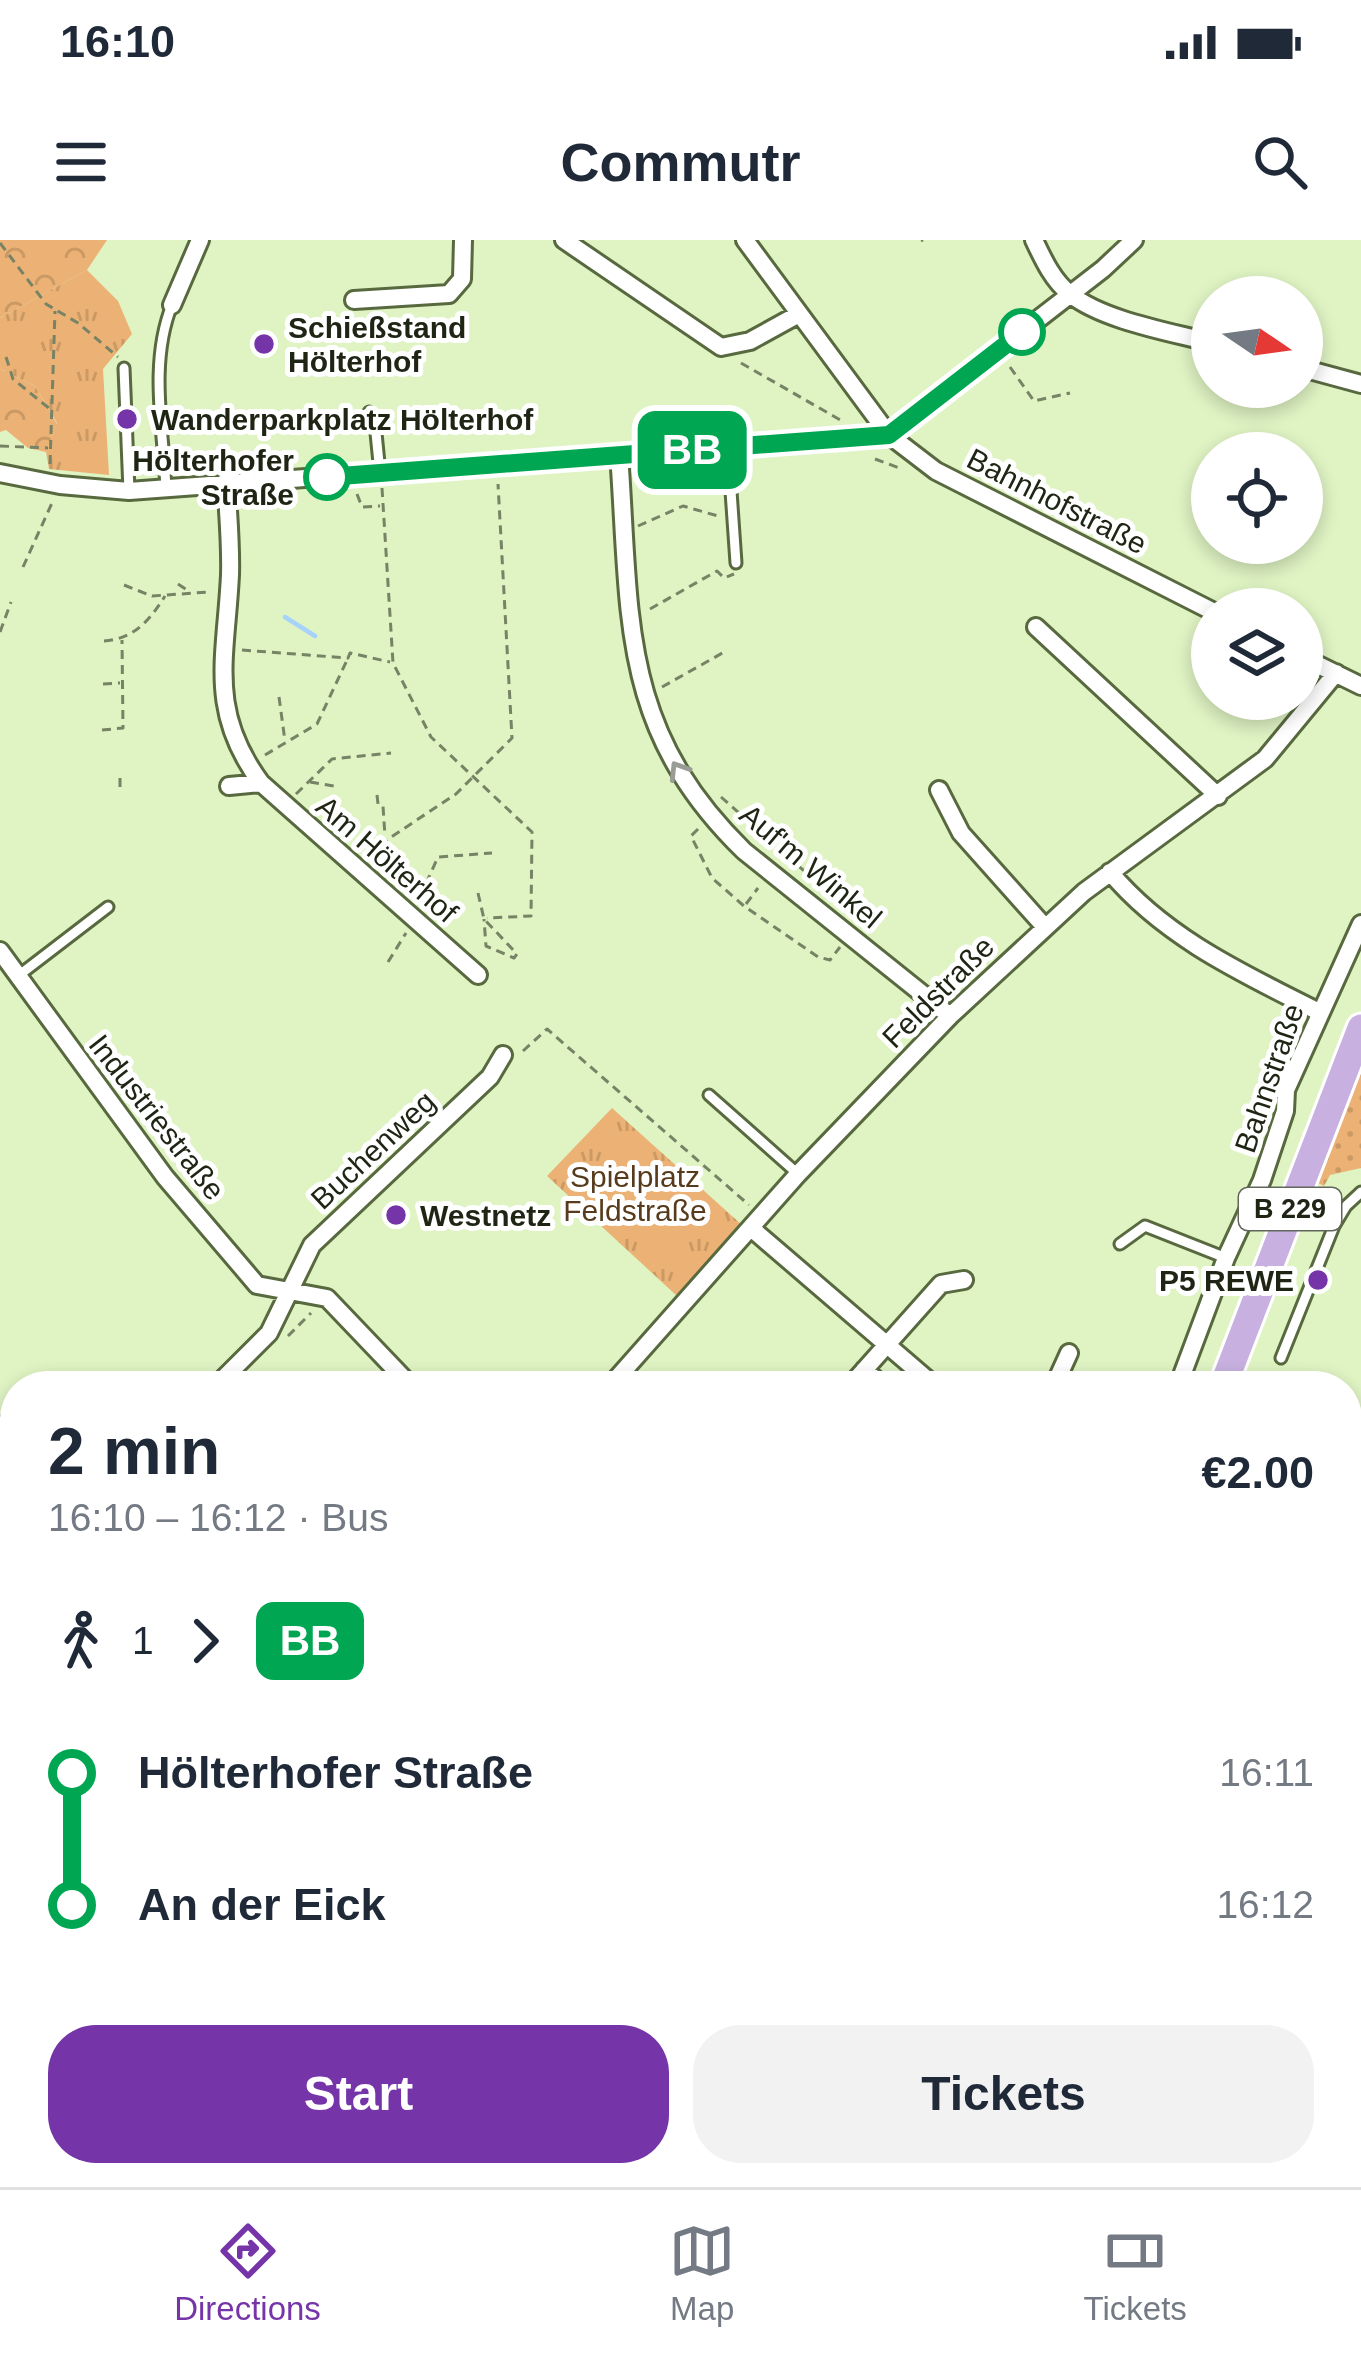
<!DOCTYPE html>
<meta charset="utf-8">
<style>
:root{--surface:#fff;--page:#f2f2f3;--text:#1f2937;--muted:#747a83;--line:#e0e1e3;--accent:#7534a8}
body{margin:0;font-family:Arial,sans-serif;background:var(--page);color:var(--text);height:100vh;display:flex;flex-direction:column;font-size:45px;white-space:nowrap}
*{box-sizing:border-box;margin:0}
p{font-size:39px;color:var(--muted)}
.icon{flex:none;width:66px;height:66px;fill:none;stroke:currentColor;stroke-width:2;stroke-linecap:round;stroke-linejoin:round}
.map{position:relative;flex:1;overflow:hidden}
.sheet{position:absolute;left:0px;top:1131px;width:1362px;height:816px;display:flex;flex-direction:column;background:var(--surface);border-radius:48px 48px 0 0;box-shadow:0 6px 18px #0003}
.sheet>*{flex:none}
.badge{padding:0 24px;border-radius:18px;font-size:42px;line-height:78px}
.needle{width:78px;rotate:103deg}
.controls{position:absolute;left:1191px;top:36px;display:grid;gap:24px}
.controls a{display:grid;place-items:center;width:132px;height:132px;border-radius:50%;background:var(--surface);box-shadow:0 6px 18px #0003;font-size:60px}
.map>.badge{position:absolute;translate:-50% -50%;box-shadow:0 0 0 6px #fff}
.legs{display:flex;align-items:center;gap:18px;height:132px;padding:0 48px;font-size:39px}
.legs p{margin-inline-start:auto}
.summary{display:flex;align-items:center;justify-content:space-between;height:204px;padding:0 48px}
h1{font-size:66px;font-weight:700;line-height:90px}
.action{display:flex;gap:24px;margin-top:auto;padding:24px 48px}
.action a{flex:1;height:138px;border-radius:48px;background:var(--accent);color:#fff;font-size:48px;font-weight:700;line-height:138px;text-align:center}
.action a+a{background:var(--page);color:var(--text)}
ul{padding:0 48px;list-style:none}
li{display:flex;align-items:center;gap:42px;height:132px;font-size:45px}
li i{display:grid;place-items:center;width:18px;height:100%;margin:0 15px;background:currentColor}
li i::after{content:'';width:30px;height:30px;margin:-15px;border:9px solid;border-radius:50%;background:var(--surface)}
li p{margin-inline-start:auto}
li:first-child i{background:linear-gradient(#0000 50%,currentColor 0)}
li:last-child i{background:linear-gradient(currentColor 50%,#0000 0)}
.status{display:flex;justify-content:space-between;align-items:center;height:84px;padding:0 60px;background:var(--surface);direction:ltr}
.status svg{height:33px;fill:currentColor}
header{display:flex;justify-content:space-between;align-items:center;height:156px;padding:0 48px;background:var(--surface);font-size:54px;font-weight:700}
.dock{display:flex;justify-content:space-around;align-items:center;height:168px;border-top:3px solid var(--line);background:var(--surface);font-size:33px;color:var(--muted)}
.dock a{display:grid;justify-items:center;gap:6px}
.dock .on{color:var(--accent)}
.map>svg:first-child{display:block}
.grass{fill:url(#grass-dots)}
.forest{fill:url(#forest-crowns)}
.cemetery{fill:url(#cemetery-stones)}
.park{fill:url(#park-tufts)}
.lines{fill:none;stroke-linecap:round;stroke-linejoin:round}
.stream{stroke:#a7d2fa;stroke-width:4.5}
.service-casing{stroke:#58693f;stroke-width:15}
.minor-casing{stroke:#58693f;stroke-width:22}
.primary-casing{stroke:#fff;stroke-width:33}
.path{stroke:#768364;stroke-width:3;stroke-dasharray:9 6;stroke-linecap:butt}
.service{stroke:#fff;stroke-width:9}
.minor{stroke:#fff;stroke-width:16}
.primary{stroke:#c8b1e0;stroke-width:27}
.oneway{stroke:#9a9d95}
.line-1-casing{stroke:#fff;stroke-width:27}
.line-1{stroke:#00a651;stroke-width:18}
.stop-1-dot{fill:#fff;stroke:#00a651;stroke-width:6}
.poi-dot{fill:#7534a8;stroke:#fff;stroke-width:4.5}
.labels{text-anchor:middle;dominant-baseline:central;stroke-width:10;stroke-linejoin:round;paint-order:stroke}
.shield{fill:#fff;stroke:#62665a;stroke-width:3}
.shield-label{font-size:27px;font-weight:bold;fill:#1e2514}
.poi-label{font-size:30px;font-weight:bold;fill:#1e2514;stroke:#fff;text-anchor:start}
.stop-label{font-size:30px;font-weight:bold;fill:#1e2514;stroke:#fff;text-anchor:end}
.street-label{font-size:30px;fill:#1e2514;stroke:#fff}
.park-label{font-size:30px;fill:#573b1c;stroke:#fff}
</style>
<div class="status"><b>16:10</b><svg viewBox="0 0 49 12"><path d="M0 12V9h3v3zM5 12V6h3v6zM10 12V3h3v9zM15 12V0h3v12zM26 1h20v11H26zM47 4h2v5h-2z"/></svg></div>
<header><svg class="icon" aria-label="menu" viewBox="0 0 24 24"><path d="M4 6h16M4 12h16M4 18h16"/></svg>Commutr<svg class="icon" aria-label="search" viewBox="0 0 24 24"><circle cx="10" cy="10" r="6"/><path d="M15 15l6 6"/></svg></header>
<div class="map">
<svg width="1361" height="1947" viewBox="0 0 1361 1947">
<defs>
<pattern id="grass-dots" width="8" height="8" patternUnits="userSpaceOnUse" patternTransform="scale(3)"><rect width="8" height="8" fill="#ecb275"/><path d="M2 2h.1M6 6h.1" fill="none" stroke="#ca9964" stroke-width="1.8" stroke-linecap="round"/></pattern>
<pattern id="forest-crowns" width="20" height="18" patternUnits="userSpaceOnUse" patternTransform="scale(3)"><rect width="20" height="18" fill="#ecb275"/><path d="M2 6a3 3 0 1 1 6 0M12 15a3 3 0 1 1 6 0" fill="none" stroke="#ca9964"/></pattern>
<pattern id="cemetery-stones" width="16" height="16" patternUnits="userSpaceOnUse" patternTransform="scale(3)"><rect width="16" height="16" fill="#ecb275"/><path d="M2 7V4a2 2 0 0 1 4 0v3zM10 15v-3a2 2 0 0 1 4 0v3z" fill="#ca9964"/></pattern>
<pattern id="park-tufts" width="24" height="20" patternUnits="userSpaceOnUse" patternTransform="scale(3)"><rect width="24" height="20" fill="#ecb275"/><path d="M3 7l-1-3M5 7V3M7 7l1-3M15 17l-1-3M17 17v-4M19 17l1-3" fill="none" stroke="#ca9964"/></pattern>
</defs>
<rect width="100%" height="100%" fill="#dff3c3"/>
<path class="grass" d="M1361 829V928L1330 935 1324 946 1316 942Z
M15 1696V1932H389L372 1947H0V1713Z"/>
<path class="forest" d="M0 0H107L87 30 0 78Z
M0 129 35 146 57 184 46 212 28 208 6 190 0 192Z"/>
<path class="cemetery" d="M1361 1675V1947H1350L1330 1932H1347V1686Z"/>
<path class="park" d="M87 30 118 61 132 94 103 129 109 235 49 229 46 212 57 183 35 146 0 129V78Z
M612 868 742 985 677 1056 547 936Z"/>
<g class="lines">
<path class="stream" d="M285 377 315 396
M0 1883 15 1912
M36 1932 52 1947"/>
<defs>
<path id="service" d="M124 128 129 251
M369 172 376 193 380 233
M728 208 736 323
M166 248C163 188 149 122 172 65
M18 736 108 667
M709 855 798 934
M1120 1004 1145 986 1226 1018
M1281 1118 1334 986 1346 966 1361 952
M0 1705 15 1687
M550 1947 572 1932
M600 1947 607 1932
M943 1947 951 1932"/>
<path id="minor" d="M564 0 721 107 750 101 799 74
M745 0 889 195 936 231 1212 371
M1034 0C1043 19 1053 41 1070 54 1104 81 1171 92 1212 103
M354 60 449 54 462 39 463 0
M172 65 200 0
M1302 128 1361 144
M889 195 1103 29 1134 0
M619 214C631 377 618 488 744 611L950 776
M0 233 60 245 129 251 889 195
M226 241C228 272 231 304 230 335 226 418 207 470 261 543L478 735
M1036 387 1218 556
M1302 417 1361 446
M229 546 261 543
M939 550 961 593 1044 686
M1110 632C1165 698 1244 734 1319 772
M0 711 165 937 257 1045 327 1058 411 1146
M751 988 935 1146
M864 1130 884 1146
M216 1146 269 1093 312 1005 490 837 503 815
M610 1146 798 934 950 776 1084 652 1265 519 1336 433
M850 1146 941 1044 964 1040
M1054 1146 1069 1113
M1178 1146 1226 1018 1262 940 1285 871 1286 850 1361 684
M0 1185 15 1199
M0 1355 15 1341
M1347 1415 1361 1398
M0 1454 15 1470
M0 1661 15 1671
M1142 1932 1161 1947
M990 1947 995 1932"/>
<path id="primary" d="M1223 1146 1361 788
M823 1947 836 1932"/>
</defs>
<use href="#service" class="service-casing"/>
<use href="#minor" class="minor-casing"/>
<use href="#primary" class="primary-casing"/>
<path class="path" d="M921 1 923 0
M0 3 46 64 78 83 118 117
M6 117 13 139 50 169
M741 123 842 181
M1010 127 1034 161 1070 153
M0 206 48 208
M875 219 902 229
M50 224 55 71
M382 248 393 423 431 497 532 592 531 676 487 678
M357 254 362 267 380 266
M638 286 683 266 718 276
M23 327 52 263
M178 344 190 352
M124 345 152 356 209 352
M1227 361 1244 369
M650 369 717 331 724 338 734 334
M0 392 11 362
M104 401C134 399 150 380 165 356
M242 410 334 417 348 418 350 413 390 422
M103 444 120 443
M662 447 726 411
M279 457 285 501
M102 490 123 488 122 400
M265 515 317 484 348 418
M120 538V547
M310 542 334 546
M296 554 332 519 391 513
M377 555 378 564 383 566 385 596
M721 557 847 669
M698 589 691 596 712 638 744 666 818 717 830 720 840 707
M367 613 456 554 512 498 498 244
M478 653 484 679 517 714 514 718 486 706 484 679
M420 657 438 617 492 613
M746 664 758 648
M388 722 406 693
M523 811 547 789 749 965
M288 1096 311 1073
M1347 1296 1361 1280
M1354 1439 1361 1431
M1347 1692 1361 1684
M1353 1712 1361 1719
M1347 1720 1361 1731
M1347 1756 1361 1738
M1347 1846 1361 1828
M1347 1863 1361 1874
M1347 1884 1361 1894
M1347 1921 1361 1932
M236 1932 245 1947
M199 1947 212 1932
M298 1947 307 1932"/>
<use href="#service" class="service"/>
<use href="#minor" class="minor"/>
<use href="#primary" class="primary"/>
</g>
<defs><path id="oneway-chevron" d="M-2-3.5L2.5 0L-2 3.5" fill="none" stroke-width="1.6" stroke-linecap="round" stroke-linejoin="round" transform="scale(3)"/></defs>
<use class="oneway" href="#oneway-chevron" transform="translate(678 530) rotate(-122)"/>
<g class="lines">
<defs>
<path id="line-1" d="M327 237 889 195 1022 92"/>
</defs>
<use href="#line-1" class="line-1-casing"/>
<use href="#line-1" class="line-1"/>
</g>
<g class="stop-1-dot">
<circle cx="1022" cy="92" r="21"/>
<circle cx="327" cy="237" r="21"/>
</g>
<g class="poi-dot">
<circle cx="264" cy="104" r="12"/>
<circle cx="127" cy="179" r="12"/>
<circle cx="396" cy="975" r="12"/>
<circle cx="1318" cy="1040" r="12"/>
</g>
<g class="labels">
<rect class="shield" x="1239" y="948" width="102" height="42" rx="9"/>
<g class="shield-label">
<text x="1290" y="969">B 229</text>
</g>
<g class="poi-label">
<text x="288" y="87">Schießstand<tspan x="288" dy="34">Hölterhof</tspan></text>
<text x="151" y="179">Wanderparkplatz Hölterhof</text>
<text x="420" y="975">Westnetz</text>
<text x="1294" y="1040" text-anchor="end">P5 REWE</text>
</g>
<g class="stop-label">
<text x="294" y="220">Hölterhofer<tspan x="294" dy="34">Straße</tspan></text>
</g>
<g class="street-label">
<text transform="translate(1057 261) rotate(27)">Bahnhofstraße</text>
<text transform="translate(387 619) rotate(41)">Am Hölterhof</text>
<text transform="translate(811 626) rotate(40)">Auf'm Winkel</text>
<text transform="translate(938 752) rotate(-45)">Feldstraße</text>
<text transform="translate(1269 838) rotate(-71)">Bahnstraße</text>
<text transform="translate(157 877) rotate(52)">Industriestraße</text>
<text transform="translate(373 910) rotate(-43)">Buchenweg</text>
</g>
<g class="park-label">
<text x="635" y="936">Spielplatz<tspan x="635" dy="34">Feldstraße</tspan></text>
</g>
</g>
</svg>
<div class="controls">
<a><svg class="needle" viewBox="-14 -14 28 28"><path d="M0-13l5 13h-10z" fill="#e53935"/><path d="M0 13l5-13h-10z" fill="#747a83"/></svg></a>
<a><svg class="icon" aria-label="locate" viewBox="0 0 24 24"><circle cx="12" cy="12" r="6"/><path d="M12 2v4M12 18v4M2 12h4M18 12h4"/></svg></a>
<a><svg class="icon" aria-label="layers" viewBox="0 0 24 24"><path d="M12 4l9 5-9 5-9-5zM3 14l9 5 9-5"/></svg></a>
</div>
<b class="badge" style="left:692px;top:210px;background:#00a651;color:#fff">BB</b>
<section class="sheet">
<div class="summary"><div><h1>2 min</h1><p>16:10 – 16:12 · Bus</p></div><b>€2.00</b></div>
<div class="legs"><svg class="icon" aria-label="walk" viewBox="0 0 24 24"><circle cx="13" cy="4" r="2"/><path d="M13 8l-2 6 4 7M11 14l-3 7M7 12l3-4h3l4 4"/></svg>1<svg class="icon" aria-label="forward" viewBox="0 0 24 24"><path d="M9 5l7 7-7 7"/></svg><b class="badge" style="background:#00a651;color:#fff">BB</b></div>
<ul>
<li><i style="color:#00a651"></i><b>Hölterhofer Straße</b><p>16:11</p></li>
<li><i style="color:#00a651"></i><b>An der Eick</b><p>16:12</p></li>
</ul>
<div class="action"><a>Start</a><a>Tickets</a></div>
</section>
</div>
<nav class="dock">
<a class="on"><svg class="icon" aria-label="directions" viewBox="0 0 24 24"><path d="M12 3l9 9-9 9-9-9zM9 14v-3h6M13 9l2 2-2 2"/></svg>Directions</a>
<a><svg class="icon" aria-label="map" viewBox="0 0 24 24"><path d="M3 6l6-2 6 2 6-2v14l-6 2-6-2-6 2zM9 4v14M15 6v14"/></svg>Map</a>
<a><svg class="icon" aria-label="tickets" viewBox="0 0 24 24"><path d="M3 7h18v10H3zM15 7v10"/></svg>Tickets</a>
</nav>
